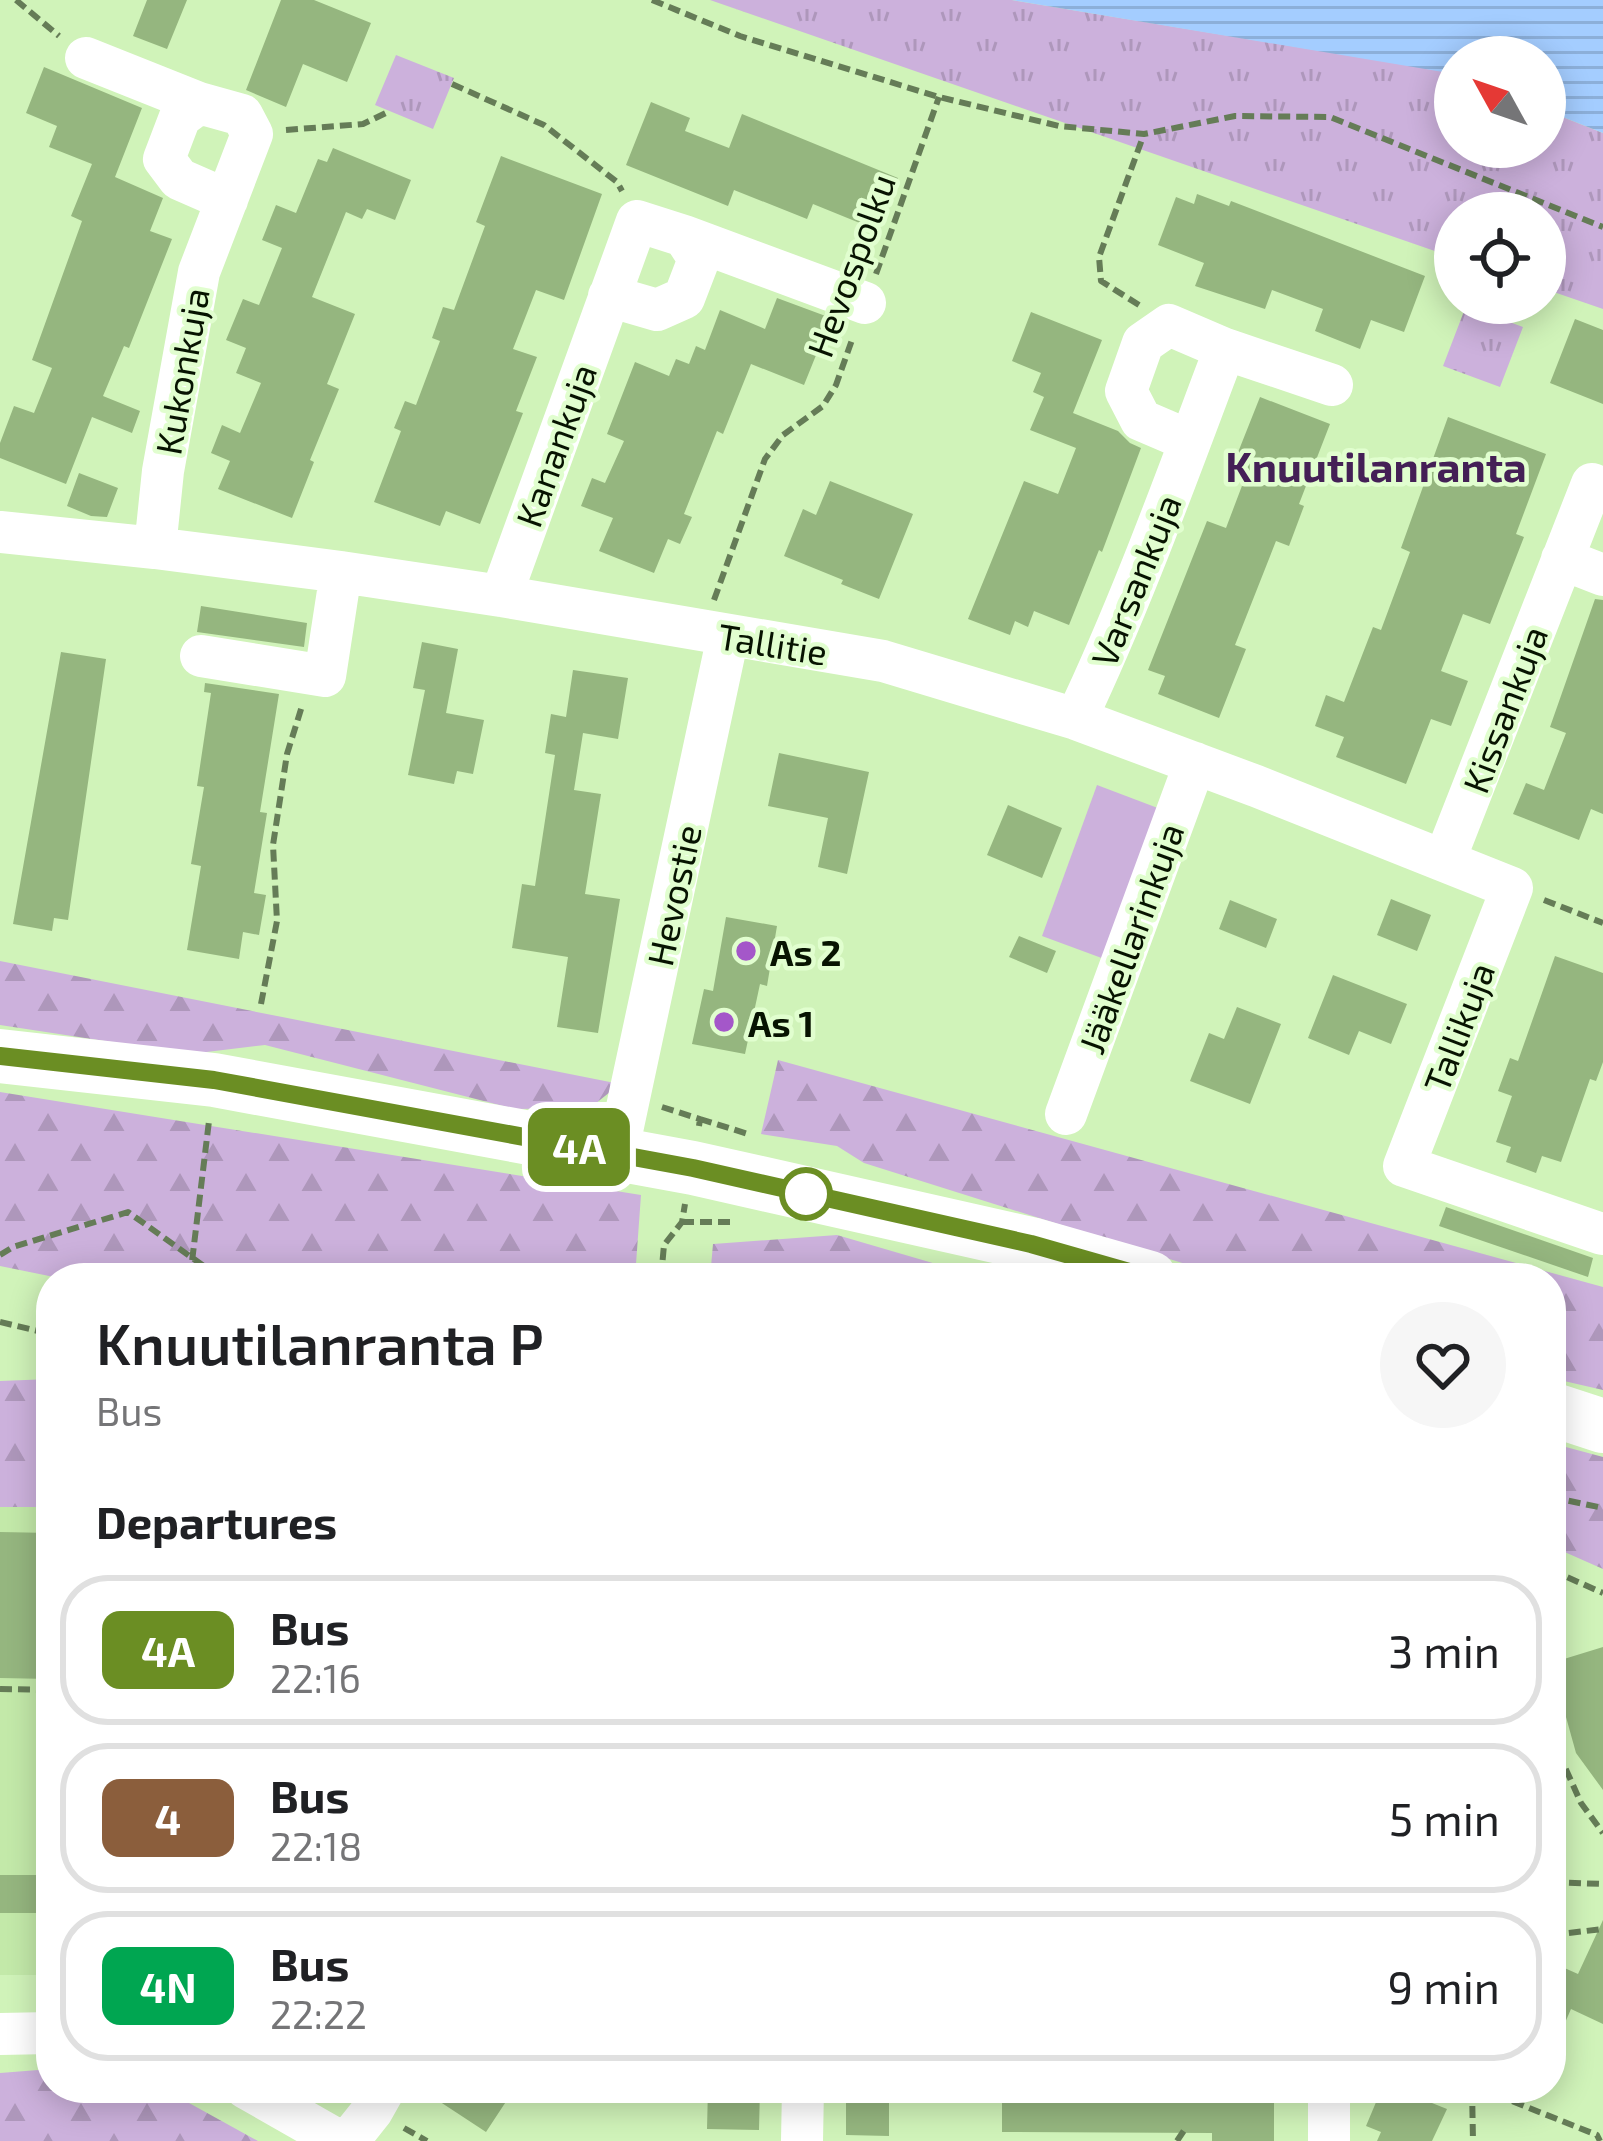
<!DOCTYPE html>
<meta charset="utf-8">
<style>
:root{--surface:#fff;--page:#f6f6f6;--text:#202124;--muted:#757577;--line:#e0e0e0}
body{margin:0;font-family:"Exo 2",sans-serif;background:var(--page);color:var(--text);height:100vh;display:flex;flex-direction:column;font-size:45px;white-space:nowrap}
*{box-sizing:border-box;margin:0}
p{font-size:39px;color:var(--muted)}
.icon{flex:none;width:66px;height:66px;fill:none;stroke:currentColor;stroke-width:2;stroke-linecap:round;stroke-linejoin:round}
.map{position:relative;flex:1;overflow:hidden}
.panel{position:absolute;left:36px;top:1263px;width:1530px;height:840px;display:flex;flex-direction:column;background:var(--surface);border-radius:48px;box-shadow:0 6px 30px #0003}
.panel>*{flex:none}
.badge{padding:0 24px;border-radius:18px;font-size:42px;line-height:78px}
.needle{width:78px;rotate:310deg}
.fabs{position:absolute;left:1434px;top:36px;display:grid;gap:24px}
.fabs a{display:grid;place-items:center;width:132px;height:132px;border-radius:50%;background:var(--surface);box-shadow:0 6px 30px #0003;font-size:60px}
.map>.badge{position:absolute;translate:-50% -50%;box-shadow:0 0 0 6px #fff}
h2{padding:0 60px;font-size:45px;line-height:108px}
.round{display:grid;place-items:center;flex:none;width:126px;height:126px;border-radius:63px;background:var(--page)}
.summary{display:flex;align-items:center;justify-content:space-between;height:204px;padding:0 60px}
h1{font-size:57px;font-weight:600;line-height:90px}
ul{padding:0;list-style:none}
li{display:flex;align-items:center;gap:36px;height:150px;margin:0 24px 18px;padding:0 36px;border:6px solid var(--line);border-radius:48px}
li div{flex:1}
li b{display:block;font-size:45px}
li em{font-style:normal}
li .badge{min-width:132px;font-weight:700;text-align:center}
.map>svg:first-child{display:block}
.built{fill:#c3e9a9}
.grass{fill:url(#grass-tufts)}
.forest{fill:url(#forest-firs)}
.garden{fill:#ccb1dc}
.water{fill:url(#water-rules)}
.building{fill:#95b67f}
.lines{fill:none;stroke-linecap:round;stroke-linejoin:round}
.path{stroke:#657c57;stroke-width:6;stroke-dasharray:12 6;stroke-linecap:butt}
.minor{stroke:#fff;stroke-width:42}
.major{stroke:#fff;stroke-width:54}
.line-casing{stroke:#fff;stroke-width:27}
.line{stroke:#6b8e23;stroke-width:18}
.poi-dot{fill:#a457c9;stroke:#e1fecf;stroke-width:4.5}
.stop-dot{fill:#fff;stroke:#6b8e23;stroke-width:6}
.labels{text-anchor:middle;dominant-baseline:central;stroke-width:9;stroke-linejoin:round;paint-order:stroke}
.street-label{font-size:36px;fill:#071301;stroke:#e1fecf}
.poi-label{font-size:36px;font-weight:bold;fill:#071301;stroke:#e1fecf;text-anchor:start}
.quarter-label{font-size:42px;font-weight:bold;fill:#442056;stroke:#e1fecf}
</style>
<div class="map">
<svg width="1603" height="2141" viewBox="0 0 1603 2141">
<defs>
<pattern id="grass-tufts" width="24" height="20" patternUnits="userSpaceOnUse" patternTransform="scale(3)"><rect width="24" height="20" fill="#ccb1dc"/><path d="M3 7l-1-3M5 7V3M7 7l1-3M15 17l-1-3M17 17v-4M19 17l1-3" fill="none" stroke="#ae97bb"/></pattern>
<pattern id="forest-firs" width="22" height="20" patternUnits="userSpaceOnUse" patternTransform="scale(3)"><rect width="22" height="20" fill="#ccb1dc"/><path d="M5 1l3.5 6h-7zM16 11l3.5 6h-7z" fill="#ae97bb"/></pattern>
<pattern id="water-rules" width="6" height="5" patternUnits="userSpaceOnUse" patternTransform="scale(3)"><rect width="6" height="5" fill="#a4cdff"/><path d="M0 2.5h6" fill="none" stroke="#8cafd9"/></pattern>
</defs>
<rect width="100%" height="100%" fill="#d0f3b9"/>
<path class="built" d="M0 1507H51V1975H0Z"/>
<path class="grass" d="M710 0H1012L1454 73 1455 147H1545V110L1603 133V309L1545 289V213H1455V258Z
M396 55 454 78 433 129 375 105Z
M1466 306 1523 327 1500 387 1443 366Z"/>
<path class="forest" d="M0 961 620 1084 590 1108 515 1109 265 1045 190 1054 0 1025Z
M778 1060 1603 1287V1390L1551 1378V1278H1230L864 1163 837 1146 761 1134Z
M0 1092 641 1195 635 1278H59L0 1266Z
M837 1235 984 1278H710L713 1244Z
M51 1379V1507H0V1381Z
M1551 1443 1603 1457V1569L1551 1546Z
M51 2069V2088H149L180 2098 258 2141H0V2073Z"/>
<path class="garden" d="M1097 785 1163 810 1107 960 1042 936Z"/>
<path class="water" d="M1012 0H1603V133L1545 110V57H1455V74Z"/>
<path class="building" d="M147 0H187L167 49 133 36Z
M281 0H314L371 23 347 82 303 64 286 107 246 90Z
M44 67 142 108 115 177 163 198 150 231 172 239 129 348 124 346 103 396 140 411 132 433 92 417 66 484 0 458V443L14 406 34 413 52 368 32 360 82 221 71 216 92 164 49 147 57 126 26 113Z
M651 102 690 118 685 131 729 148 742 114 898 178 877 230 813 204 807 219 734 190 728 206 626 165Z
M333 148 411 180 395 220 367 209 362 219 346 212 312 297 355 314 327 384 339 389 310 460 314 462 292 518 218 489 230 461 211 453 222 425 240 433 261 383 236 373 246 348 226 340 243 299 259 305 282 248 262 240 276 205 296 213 318 159 327 162Z
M501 156 602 194 564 300 536 290 513 349 537 357 516 411 523 413 480 524 446 511 440 526 374 502 401 431 394 428 405 401 416 405 440 341 432 338 443 307 454 310 485 226 476 222Z
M1197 194 1229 206 1231 201 1425 276 1404 332 1371 320 1360 349 1315 331 1323 309 1272 290 1265 309 1195 286 1204 263 1158 245 1176 197 1194 204Z
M777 298 831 318 804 385 751 364 723 434 717 431 684 514 692 517 680 544 668 539 654 573 599 551 613 518 581 506 592 478 605 483 624 441 607 434 635 362 669 376 676 359 689 364 696 346 705 350 720 310 765 329Z
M1031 312 1102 340 1073 413 1118 431 1130 443 1141 448 1102 552 1099 550 1069 625 1034 611 1028 627 1015 621 1010 635 968 619 1024 481 1058 494 1076 448 1030 430 1044 397 1033 392 1041 373 1012 361Z
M1575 319 1603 330V404L1550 383Z
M1260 397 1330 424 1299 504 1304 506 1289 546 1276 541 1235 645 1246 649 1219 718 1158 694 1165 676 1148 670 1207 521 1226 528 1248 470 1233 465Z
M1448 417 1546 454 1516 534 1524 537 1490 624 1463 614 1441 671 1468 681 1451 726 1431 719 1406 784 1336 757 1344 737 1315 726 1326 695 1344 702 1373 627 1381 630 1410 552 1401 548Z
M79 473 118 488 107 517 91 516 67 506Z
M830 481 913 514 879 599 841 584 843 580 784 556 803 509 816 515Z
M1595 599 1603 600V814L1591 809 1579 840 1513 814 1526 783 1544 790 1566 733 1550 727Z
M201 606 307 623 304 647 197 632Z
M422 642 458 649 446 713 484 720 473 774 457 771 454 784 408 775 425 690 413 688Z
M61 652 106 659 68 920 54 918 52 931 13 924Z
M573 670 628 678 618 739 583 733 574 790 601 794 585 894 620 899 598 1033 557 1027 568 957 512 948 522 884 535 886 555 755 545 753 551 714 566 717Z
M205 683 279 694 260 812 267 813 254 893 266 895 259 935 243 932 239 959 187 950 201 866 191 864 204 787 197 786 211 693 204 692Z
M779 753 869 772 847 874 818 867 828 818 768 806Z
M1008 805 1062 828 1042 878 987 855Z
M1391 899 1431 915 1417 951 1377 935Z
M1230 900 1277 919 1266 948 1219 929Z
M726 917 777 926 767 986 760 984 745 1054 692 1044 704 989 713 991Z
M1019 936 1056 951 1047 973 1009 957Z
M1555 956 1603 973V1062L1596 1081 1590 1079 1561 1162 1542 1156 1536 1173 1506 1162 1511 1147 1496 1142 1512 1096 1498 1091 1510 1058 1518 1061Z
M1333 975 1407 1004 1391 1044 1359 1031 1349 1055 1308 1038Z
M1237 1007 1281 1024 1250 1104 1190 1081 1209 1033 1224 1039Z
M1446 1207 1593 1258 1588 1277 1439 1226Z
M0 1532 51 1533V1679L0 1678Z
M1603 1647V1790L1576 1753 1551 1663Z
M0 1875H48V1913H0Z
M1603 1920V2024L1571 2009 1551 2055V1962L1578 1974Z
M419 2088H515L486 2132Z
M708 2088H760L759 2130 707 2129Z
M846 2088H889V2136L846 2135Z
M1002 2088H1274V2141H1212V2133L1002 2132Z
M1382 2088H1439L1432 2103 1447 2109 1432 2141H1377L1381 2132 1366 2126Z"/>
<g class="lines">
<path class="path" d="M16 0 59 36
M652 0 740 36 939 97 1059 126 1144 134 1235 116 1330 117 1603 227
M452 84 544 125 617 182 622 191
M286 130 363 124 390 111
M876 274 939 97
M1139 305 1101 281 1099 257 1144 134
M714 600 765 459 783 435 823 406 836 385 853 337
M1544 900 1603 923
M261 1004 277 921 273 845 287 754 302 706
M662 1107 700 1119 699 1126
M700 1119 748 1134
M682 1222H732
M0 1255 13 1247 128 1212 212 1272 266 1278
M190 1278 209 1121
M471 1278 538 1268 566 1278
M661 1278 664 1245 682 1222 685 1204
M0 1322 51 1334
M1551 1497 1603 1508
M1551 1570 1603 1593
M0 1689 51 1690
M1551 1736 1581 1803 1603 1833
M1551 1882 1603 1884
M1551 1935 1603 1929
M1472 2088 1473 2141
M1479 2088 1597 2135 1600 2141
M404 2128 427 2141
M1177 2141 1185 2129"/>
<path class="minor" d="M86 58 199 103
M684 236 865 303
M1225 349 1332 385
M0 532 155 548 341 572 501 596 883 661 1076 719 1256 786 1512 888 1404 1166 1602 1234
M155 548 163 471 199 272 252 134 242 115 199 103 180 117 164 159 179 179 227 200
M1562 559 1603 575
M501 596 637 221 684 236 699 259 684 298 657 310 609 296
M201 656 325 676 341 572
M1076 719C1133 599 1178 473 1225 349L1169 325 1143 343 1126 391 1141 420 1190 441
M1445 859 1592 484 1603 488
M1066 1114 1195 763
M617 1154 728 636
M0 2034 51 2033
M246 2088 339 2141
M348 2141 372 2111 385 2088
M802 2141 803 2088
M1329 2141V2088"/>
<path class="major" d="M0 1056 214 1080 693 1168 1031 1244 1150 1278
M1551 1409 1603 1426"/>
</g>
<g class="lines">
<defs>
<path id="line" d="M0 1056 214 1080 693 1168 1031 1244 1150 1278"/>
</defs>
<use href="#line" class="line-casing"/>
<use href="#line" class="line"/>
</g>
<g class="poi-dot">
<circle cx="746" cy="951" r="12"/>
<circle cx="724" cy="1022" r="12"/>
</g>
<circle class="stop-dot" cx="806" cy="1194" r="24"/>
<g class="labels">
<g class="street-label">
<text transform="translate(850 265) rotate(-70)">Hevospolku</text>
<text transform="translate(181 371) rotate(-80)">Kukonkuja</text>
<text transform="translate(555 445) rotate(-70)">Kanankuja</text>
<text transform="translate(1135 580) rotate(-68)">Varsankuja</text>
<text transform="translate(773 643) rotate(9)">Tallitie</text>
<text transform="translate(1504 709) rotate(-69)">Kissankuja</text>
<text transform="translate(673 895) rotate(-78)">Hevostie</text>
<text transform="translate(1130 938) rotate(-70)">Jääkellarinkuja</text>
<text transform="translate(1458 1027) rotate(-69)">Tallikuja</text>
</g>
<g class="poi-label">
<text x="770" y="951">As 2</text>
<text x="748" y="1022">As 1</text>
</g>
<g class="quarter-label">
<text x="1376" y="465">Knuutilanranta</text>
</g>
</g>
</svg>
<div class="fabs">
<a><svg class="needle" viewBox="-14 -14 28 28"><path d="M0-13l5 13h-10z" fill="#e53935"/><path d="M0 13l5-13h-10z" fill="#757577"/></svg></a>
<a><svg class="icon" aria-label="locate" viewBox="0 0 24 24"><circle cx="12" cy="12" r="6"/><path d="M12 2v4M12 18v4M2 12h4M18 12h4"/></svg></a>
</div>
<b class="badge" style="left:579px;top:1147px;background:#6b8e23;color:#fff">4A</b>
<section class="panel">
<div class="summary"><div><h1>Knuutilanranta P</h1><p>Bus</p></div><a class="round"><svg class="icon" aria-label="heart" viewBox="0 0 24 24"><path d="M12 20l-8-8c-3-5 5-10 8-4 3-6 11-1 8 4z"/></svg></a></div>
<h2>Departures</h2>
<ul>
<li><span class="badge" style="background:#6b8e23;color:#fff">4A</span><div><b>Bus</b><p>22:16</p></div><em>3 min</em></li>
<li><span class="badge" style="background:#8b5e3c;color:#fff">4</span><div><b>Bus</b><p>22:18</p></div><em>5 min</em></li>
<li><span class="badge" style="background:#00a651;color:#fff">4N</span><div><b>Bus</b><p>22:22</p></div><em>9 min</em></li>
</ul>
</section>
</div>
